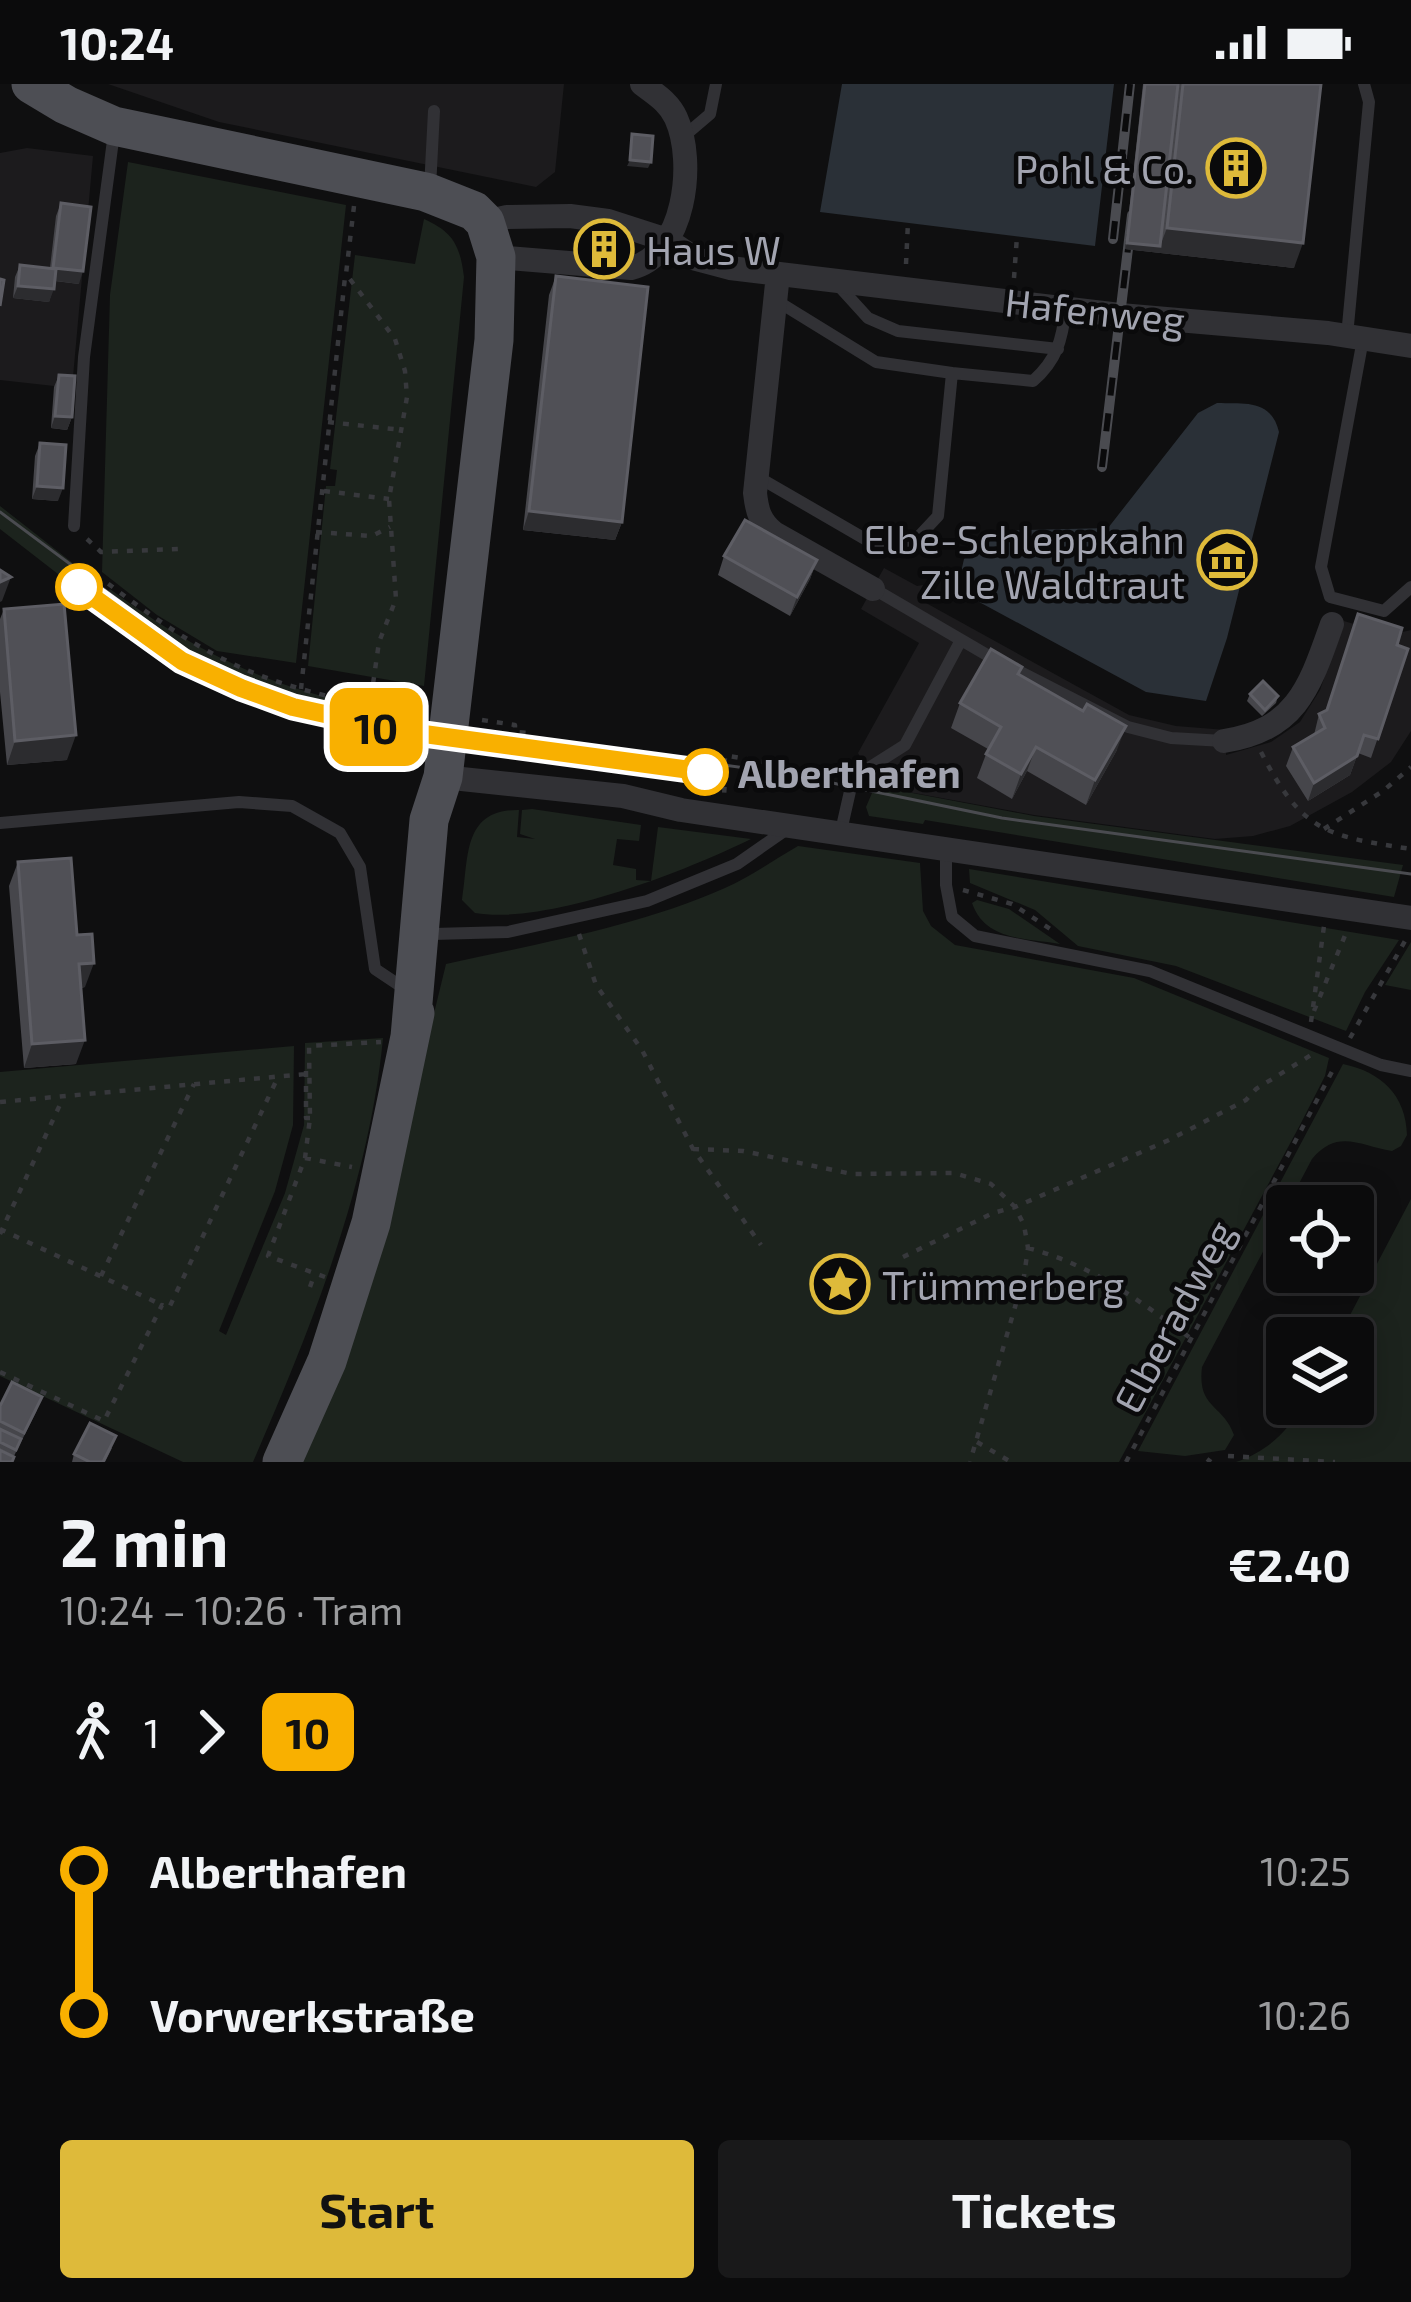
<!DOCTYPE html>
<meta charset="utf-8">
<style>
:root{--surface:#0b0b0c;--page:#19191a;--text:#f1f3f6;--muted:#9a9b9d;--line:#2b2b2d;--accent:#deba3a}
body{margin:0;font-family:"Exo 2",sans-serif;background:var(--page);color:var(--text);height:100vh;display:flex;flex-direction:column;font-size:45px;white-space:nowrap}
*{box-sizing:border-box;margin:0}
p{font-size:39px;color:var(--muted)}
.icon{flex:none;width:66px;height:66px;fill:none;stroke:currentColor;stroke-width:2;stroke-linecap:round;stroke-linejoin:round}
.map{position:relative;height:1378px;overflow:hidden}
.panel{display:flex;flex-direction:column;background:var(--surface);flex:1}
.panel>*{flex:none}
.badge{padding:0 24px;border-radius:18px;font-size:42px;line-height:78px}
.buttons{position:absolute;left:1266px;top:1101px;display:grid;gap:24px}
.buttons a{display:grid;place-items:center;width:108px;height:108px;border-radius:12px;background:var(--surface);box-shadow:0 6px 30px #0003,0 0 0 3px var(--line);font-size:60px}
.map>.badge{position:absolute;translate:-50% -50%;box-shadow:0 0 0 6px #fff}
.legs{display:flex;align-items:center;gap:18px;height:132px;padding:0 60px;font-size:39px}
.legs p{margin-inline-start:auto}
.overview{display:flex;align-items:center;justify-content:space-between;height:204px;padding:0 60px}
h1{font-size:66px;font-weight:700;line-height:90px}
.cta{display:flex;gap:24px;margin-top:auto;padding:24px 60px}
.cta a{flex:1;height:138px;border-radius:12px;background:var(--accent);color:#111;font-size:48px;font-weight:700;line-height:138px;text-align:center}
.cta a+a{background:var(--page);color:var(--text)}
ul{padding:0 60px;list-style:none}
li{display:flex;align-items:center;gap:42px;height:144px;font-size:45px}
li i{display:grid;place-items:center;width:18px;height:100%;margin:0 15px;background:currentColor}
li i::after{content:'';width:30px;height:30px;margin:-15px;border:9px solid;border-radius:50%;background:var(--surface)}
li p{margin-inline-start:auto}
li:first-child i{background:linear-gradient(#0000 50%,currentColor 0)}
li:last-child i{background:linear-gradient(currentColor 50%,#0000 0)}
.status{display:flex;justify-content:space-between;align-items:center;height:84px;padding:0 60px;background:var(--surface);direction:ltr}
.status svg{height:33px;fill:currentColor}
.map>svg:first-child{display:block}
.built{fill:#1c1b1d}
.green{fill:#1c231d}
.water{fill:#2a3037}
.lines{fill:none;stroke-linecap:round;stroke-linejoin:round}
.path{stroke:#37383c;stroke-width:4.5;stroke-dasharray:6 9;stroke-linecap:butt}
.service{stroke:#313135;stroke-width:12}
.minor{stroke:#313135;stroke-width:24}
.primary{stroke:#4d4e54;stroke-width:39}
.tram{stroke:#4a4b50;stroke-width:3}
.rail-casing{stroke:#4a4b50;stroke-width:10}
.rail{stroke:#0a0a0b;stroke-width:6;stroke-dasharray:18;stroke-linecap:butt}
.wall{fill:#46464b}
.shaded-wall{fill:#2c2c2f}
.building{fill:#505056;stroke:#5d5d64;stroke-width:3}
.line-1-casing{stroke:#fff;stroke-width:27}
.line-1{stroke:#f9b000;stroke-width:18}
.stop-1-dot{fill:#fff;stroke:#f9b000;stroke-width:6}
.labels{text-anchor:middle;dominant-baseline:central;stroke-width:9;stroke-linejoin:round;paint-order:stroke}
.poi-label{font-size:39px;fill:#a2a4b0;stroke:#0a0a0b;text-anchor:end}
.street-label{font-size:39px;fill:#a2a4b0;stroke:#0a0a0b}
.stop-label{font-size:39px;font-weight:bold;fill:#a2a4b0;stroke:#0a0a0b;text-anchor:start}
</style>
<div class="status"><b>10:24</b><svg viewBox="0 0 49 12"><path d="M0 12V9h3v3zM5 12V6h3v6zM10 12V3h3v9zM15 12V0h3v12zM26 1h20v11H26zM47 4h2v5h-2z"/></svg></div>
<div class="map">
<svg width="1411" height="1378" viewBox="0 0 1411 1378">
<rect width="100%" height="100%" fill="#0f0f10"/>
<path class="built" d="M108 0H564L555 88 536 103 219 38Z
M27 64 93 72 72 304 0 296V69Z
M884 484 917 502 923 501 917 514 1129 631 1176 642 1226 646V671L1271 658 1300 638 1320 606 1344 537 1390 551 1411 546V647L1391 678 1352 708 1290 742 1253 752 1215 755 1034 731 876 702 858 669 919 559 861 525Z"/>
<path class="green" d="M128 78 346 121 296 579 217 567 157 531 102 488 110 211Z
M424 135C453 148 460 161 464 193L424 602 308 582 326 402H335L337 386 330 385 355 171 415 180Z
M0 422 97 498 85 511 0 445Z
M110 505C214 582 294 612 420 633L419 655C284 630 208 606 97 522Z
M875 702 1034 732 1403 781 1394 813 925 736 923 740 869 732 866 723Z
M532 725 641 741 639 757 617 755 613 781 636 785V796L651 797 658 743 751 755C684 788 548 841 475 829L462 816C469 774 462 725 519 726L517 753 535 755 520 750 522 726Z
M798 762 920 779 923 827 931 842 955 861 1134 894 1329 974 1325 992 1300 1041 1119 1378H302L428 954 446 880C540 859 637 843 725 804 751 792 774 776 798 762Z
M969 785 1399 856 1365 908 1346 947 1176 882 1078 862 1035 826 970 799Z
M977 816 1009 825 1060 860C1026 854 985 857 972 819Z
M1411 858V906L1385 901Z
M383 954C369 1101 311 1244 253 1378H183L0 1292V988L294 962 293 1041 275 1107 219 1247 226 1251 285 1109 304 1041 305 959Z
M1343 980C1381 988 1406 1011 1407 1051L1401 1062 1392 1067C1360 1062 1338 1044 1312 1075L1202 1283C1197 1325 1223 1320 1234 1351L1225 1366 1185 1372 1138 1367Z
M1411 1115V1378H1236C1267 1367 1287 1349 1303 1320H1353V1254H1338Z"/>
<path class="water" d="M842 0H1114L1095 162 820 128Z
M1217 319C1245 320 1271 315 1279 348L1227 554 1206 617 1146 608 957 506 964 475 987 447 1108 444 1198 329Z"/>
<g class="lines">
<path class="path" d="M354 122 346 190 395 255 405 287 407 313 389 415 396 515 379 558 370 621
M906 180 908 138
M1014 194 1017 152
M328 338 402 346
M324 407 389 415
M316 448 372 452 390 443
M87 455 101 468 179 465
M97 498 103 502 106 498C143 526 181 554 223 575 284 606 354 619 421 630
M85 511 93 516 103 502
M301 605 345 193
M482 636 515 641V648L528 649
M512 666 527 668
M1261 668C1302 748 1326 752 1411 765
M721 676 728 677 729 672 835 690
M717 694 725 696 724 712
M1324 745 1383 707 1411 683
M963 806 1012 820 1055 848
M579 850 596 901 642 966 693 1065 761 1161
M1314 927 1346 849
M1311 938 1324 842
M1350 954 1405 857
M0 1018 306 990
M310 1034H306V981H310
M693 1065 743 1067 852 1090 954 1089 991 1100 1015 1123 1024 1141 1028 1164 1024 1192 970 1378
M305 1074 352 1083
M0 1145 162 1221
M0 1150 64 1012
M1028 1164C1094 1182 1135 1214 1189 1253
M903 1173 993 1129 1015 1123 1169 1056 1246 1016 1256 1005 1311 971
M101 1192 194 1000
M325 1193 268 1172 305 1074 310 1034 309 962 381 958
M310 1203 315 1189
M0 1288 104 1337 162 1221 169 1224 278 993
M977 1358 1011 1378
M1228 1372 1335 1378
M1207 1375 1211 1378
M1126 1378 1336 980"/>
<path class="service" d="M683 53 710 30 716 0
M430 104 434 27
M838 201 868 234 898 247 1058 265
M1347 252 1369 18 1364 0
M1363 255 1321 483 1330 513 1384 527 1411 503
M952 289 1033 297C1057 276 1062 256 1066 224
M758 393 884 466 909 463 938 432 952 289 876 278 777 217
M74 442 84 273 114 49
M874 505 987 571 1128 643 1171 654 1224 657
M0 739 239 718 292 722 340 749 360 783 375 885 405 905
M841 747 853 694 905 661 961 556
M946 765V801L952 833 975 852 1150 887 1381 981 1411 987
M433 850 508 848 647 817 737 780 787 745"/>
<path class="minor" d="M485 138 507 133 570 132 608 137 667 156 696 175 730 184 1120 231 1328 249 1411 262
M496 173 631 184C685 171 696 78 676 34 669 18 655 10 642 0
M778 190 755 409C757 427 760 438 774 449L873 505
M1224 657C1297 646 1310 602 1332 540
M443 693 623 712 681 726 1411 834"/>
<path class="primary" d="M31 0 66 21 114 42 426 108 474 127 485 138 496 173 494 256 443 693 429 736 410 953
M282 1378 327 1277 371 1139 415 929"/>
<path class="tram" d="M0 428 187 567 237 593 294 613 403 637 789 690 1002 734 1411 790"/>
<defs>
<path id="rail" d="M1113 155 1130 0
M1102 383 1132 131"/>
</defs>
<use href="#rail" class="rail-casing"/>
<use href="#rail" class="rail"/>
</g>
<path class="wall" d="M1143 0H1321L1294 184 1125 165Z
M61 119 79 200 55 197 49 218 13 214 15 193 20 181 50 184 56 132Z
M589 143 627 163 622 175 583 169Z
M556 192 622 438 615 456 523 446 549 211Z
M59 291 72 333 67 346 51 344 54 303Z
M40 359 58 417 32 415 35 372Z
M724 472 817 476 810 495 790 532 718 491Z
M4 525 67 676 7 681 0 608V535Z
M1397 561 1408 565 1371 674 1358 669 1350 691 1308 717 1286 682 1293 663 1314 651 1319 630 1326 626Z
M1020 590 1117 666 1086 721 1027 687 1012 715 977 694 988 665 951 644 960 619Z
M1250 610 1278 612 1276 619 1262 632 1247 617Z
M18 778 77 851 85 903 81 904 76 980 24 984 9 802Z
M0 1322 37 1326 14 1372 0 1365Z
M112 1364 105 1378H72L74 1370Z"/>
<path class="shaded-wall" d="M630 76 651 78 648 84 627 82Z
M1167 144 1303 159 1294 184 1125 165 1127 159 1160 162Z
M53 184 83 187 79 200 49 196Z
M18 202 54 205 49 218 13 214Z
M55 332 72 333 67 346 51 344Z
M37 402 63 404 58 417 32 415Z
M529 427 622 438 615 456 523 446Z
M817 476 810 495 790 532 797 513Z
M11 493 2 517 0 518V498Z
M1126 642 1117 666 1086 721 1095 696Z
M76 651 67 676 7 681 15 657Z
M1036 663 1027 687 1012 715 1021 690Z
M1357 672 1350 691 1308 717 1314 699Z
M94 879 85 903 70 905 79 880Z
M85 956 76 980 24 984 32 960Z"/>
<path class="building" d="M1145 0H1178L1160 162 1127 159Z
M1183 0H1321L1303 159 1167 144Z
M632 50 653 52 651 78 630 76Z
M61 119 91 123 83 187 53 184Z
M589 143 629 149 627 163 587 157Z
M20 181 56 185 54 205 18 202Z
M556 192 648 203 622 438 529 427Z
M0 195 4 196 0 222Z
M59 291 75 292 72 333 55 332Z
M40 359 66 361 63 404 37 402Z
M745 436 817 476 797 513 724 472Z
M0 486 11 493 0 498Z
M64 520 76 651 15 657 4 525Z
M1358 530 1402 544 1397 561 1408 565 1378 655 1364 651 1357 672 1314 699 1293 663 1325 644 1319 630 1327 626Z
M991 565 1022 583 1018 590 1083 627 1087 620 1126 642 1095 696 1036 663 1021 690 986 670 1001 643 960 619Z
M1263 597 1278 612 1265 626 1250 610Z
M71 774 77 851 92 850 94 879 79 880 85 956 32 960 18 778Z
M12 1298 42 1313 24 1349 0 1337V1322Z
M90 1339 116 1352 103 1378H90L74 1370Z
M0 1345 21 1355 16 1366 0 1358Z
M0 1366 14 1373 12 1378H0Z"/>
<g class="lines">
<defs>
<path id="line-1" d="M79 503 182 577 241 604 293 623 402 647 705 688"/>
</defs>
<use href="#line-1" class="line-1-casing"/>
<use href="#line-1" class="line-1"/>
</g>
<defs>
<symbol id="building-ring" viewBox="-11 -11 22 22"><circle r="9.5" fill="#0a0a0b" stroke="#deba3a" stroke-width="1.5"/><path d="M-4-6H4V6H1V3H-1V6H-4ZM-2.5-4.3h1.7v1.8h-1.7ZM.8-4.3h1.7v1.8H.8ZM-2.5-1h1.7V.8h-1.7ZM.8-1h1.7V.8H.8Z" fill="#deba3a"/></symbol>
<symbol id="museum-ring" viewBox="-11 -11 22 22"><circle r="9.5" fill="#0a0a0b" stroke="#deba3a" stroke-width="1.5"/><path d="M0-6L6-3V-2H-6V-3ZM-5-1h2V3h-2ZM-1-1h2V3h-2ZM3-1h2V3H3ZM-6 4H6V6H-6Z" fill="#deba3a"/></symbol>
<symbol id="sight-ring" viewBox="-11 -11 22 22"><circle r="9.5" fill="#0a0a0b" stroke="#deba3a" stroke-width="1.5"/><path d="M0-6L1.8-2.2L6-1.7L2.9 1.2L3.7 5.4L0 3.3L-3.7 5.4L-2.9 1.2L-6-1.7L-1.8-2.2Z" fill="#deba3a"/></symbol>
</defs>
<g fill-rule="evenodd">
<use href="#building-ring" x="1203" y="51" width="66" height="66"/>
<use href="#building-ring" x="571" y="132" width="66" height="66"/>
<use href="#museum-ring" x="1194" y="443" width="66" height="66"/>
<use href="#sight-ring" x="807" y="1167" width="66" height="66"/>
</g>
<g class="stop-1-dot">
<circle cx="79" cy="503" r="21"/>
<circle cx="705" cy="688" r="21"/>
</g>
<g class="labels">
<g class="poi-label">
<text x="1194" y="84">Pohl &amp; Co.</text>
<text x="646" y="165" text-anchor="start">Haus W</text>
<text x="1185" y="454">Elbe-Schleppkahn<tspan x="1185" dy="45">Zille Waldtraut</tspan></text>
<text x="882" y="1200" text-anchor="start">Trümmerberg</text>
</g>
<g class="street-label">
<text transform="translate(1095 226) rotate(6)">Hafenweg</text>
<text transform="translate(1173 1232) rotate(-62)">Elberadweg</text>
</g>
<g class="stop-label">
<text x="738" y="688">Alberthafen</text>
</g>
</g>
</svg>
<div class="buttons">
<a><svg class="icon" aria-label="locate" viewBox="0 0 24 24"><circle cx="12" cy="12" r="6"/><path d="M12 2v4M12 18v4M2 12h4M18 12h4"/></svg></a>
<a><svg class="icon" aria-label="layers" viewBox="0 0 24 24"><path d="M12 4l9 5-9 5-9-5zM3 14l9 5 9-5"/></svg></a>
</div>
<b class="badge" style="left:376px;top:643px;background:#f9b000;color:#111">10</b>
</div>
<section class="panel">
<div class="overview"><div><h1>2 min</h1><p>10:24 – 10:26 · Tram</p></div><b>€2.40</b></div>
<div class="legs"><svg class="icon" aria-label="walk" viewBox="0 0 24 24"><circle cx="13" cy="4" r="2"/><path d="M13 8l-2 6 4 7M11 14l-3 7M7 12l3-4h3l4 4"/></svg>1<svg class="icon" aria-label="forward" viewBox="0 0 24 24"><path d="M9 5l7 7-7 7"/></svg><b class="badge" style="background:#f9b000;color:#111">10</b></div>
<ul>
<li><i style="color:#f9b000"></i><b>Alberthafen</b><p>10:25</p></li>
<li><i style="color:#f9b000"></i><b>Vorwerkstraße</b><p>10:26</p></li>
</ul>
<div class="cta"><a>Start</a><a>Tickets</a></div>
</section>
